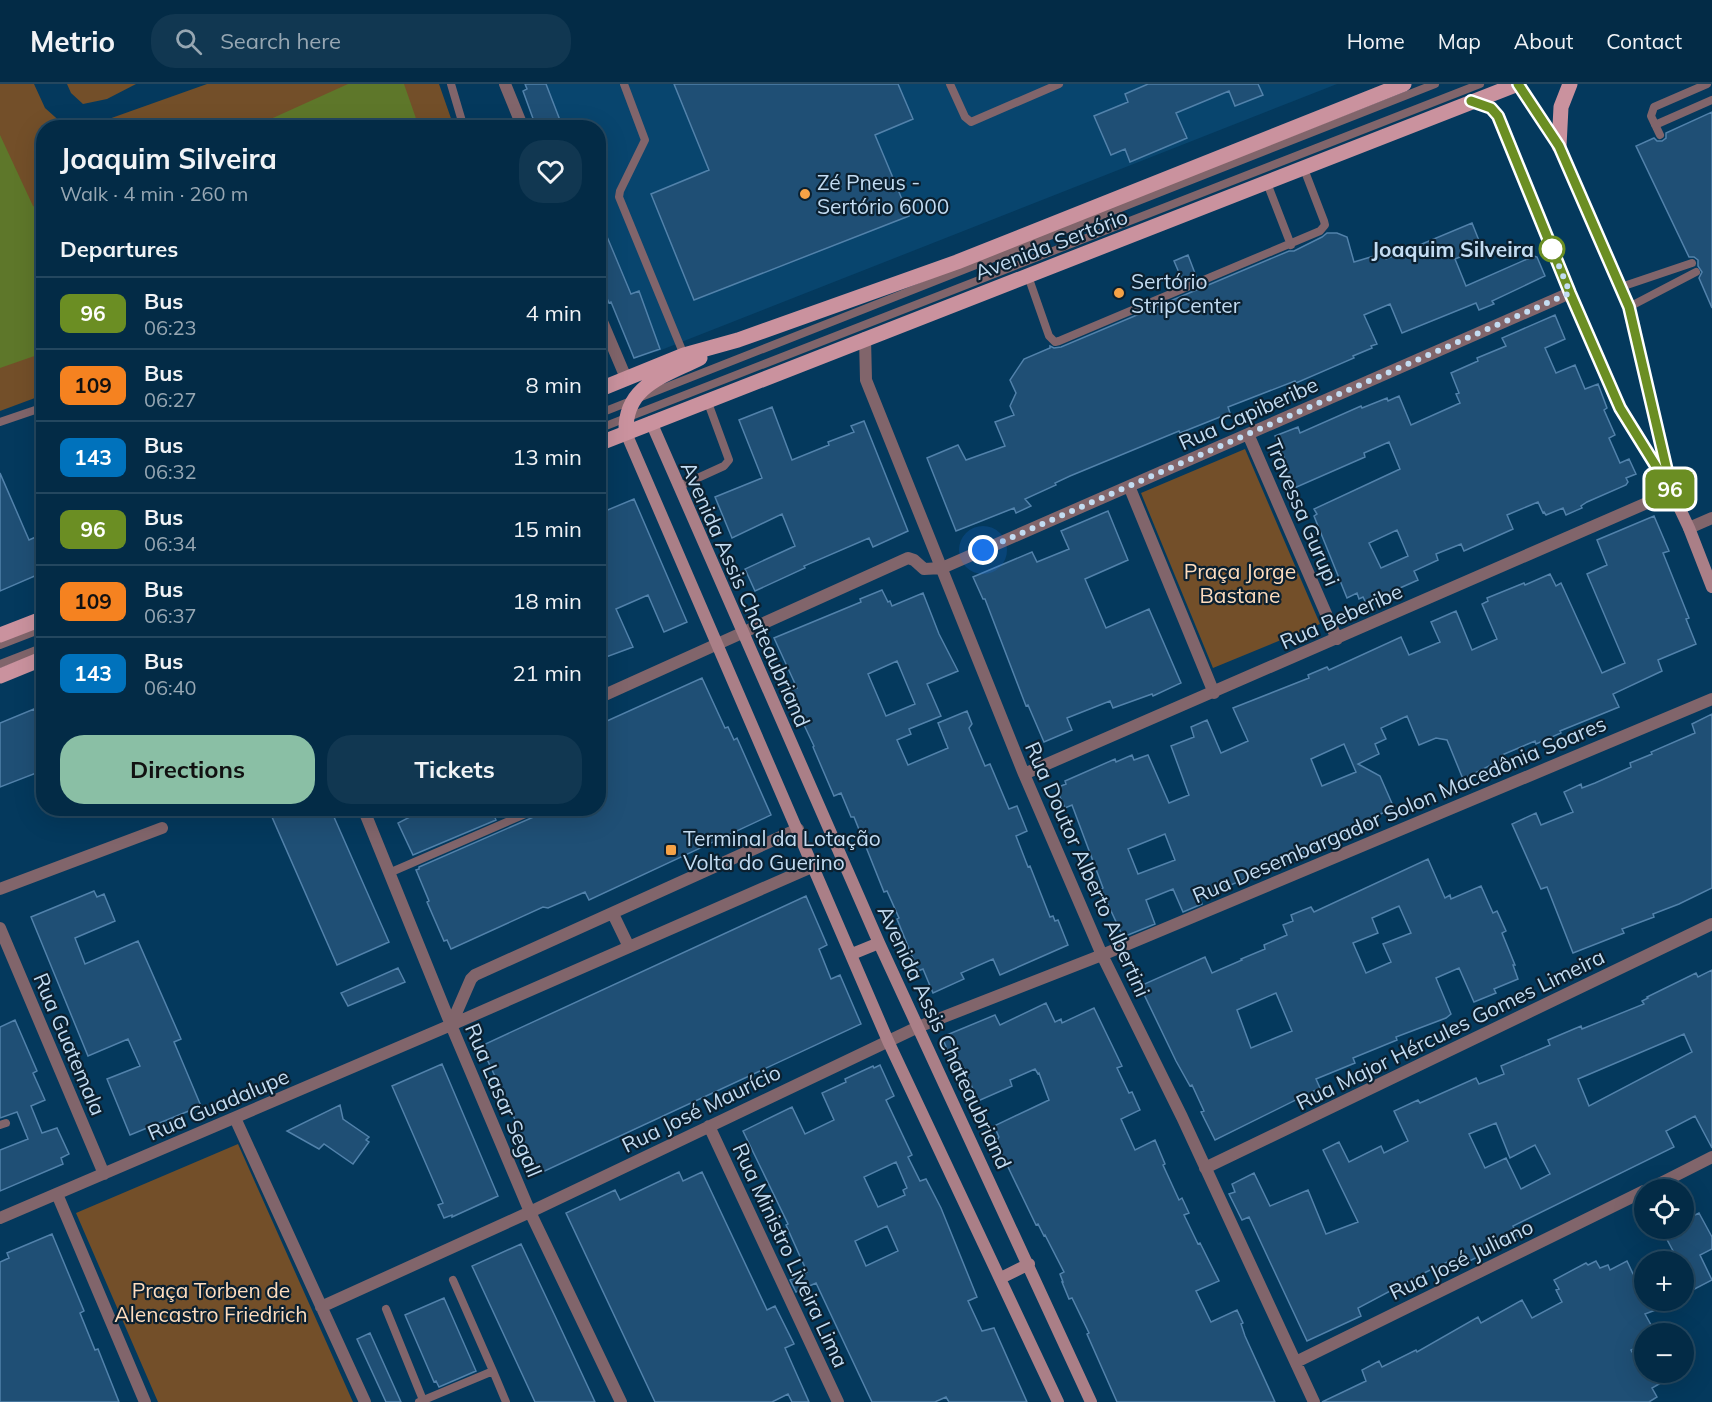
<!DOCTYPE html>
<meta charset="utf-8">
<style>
:root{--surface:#032b46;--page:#113751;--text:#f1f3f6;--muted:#97a7b3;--line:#24475f;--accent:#8abfa5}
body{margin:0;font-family:Mulish,sans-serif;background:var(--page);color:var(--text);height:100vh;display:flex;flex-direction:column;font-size:22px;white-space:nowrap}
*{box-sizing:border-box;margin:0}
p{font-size:20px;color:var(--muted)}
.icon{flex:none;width:33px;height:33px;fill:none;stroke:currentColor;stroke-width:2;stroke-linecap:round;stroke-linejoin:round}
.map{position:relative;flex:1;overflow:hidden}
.panel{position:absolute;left:36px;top:36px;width:570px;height:696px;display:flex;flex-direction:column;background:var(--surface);border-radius:24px;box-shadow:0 6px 24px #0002,0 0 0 2px var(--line)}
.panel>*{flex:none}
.badge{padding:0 12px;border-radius:9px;font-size:21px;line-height:39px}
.fabs{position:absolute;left:1634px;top:1095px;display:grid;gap:12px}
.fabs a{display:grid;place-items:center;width:60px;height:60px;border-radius:50%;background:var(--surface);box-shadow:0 6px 24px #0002,0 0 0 2px var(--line);font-size:30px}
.you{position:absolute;width:30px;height:30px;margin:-15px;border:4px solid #fff;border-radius:50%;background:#1a73e8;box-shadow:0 0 0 9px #1a73e833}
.map>.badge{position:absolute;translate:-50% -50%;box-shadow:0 0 0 3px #fff}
h2{padding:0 24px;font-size:22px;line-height:54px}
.round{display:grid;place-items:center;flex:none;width:63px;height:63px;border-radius:24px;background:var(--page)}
.head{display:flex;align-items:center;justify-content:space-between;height:102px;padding:0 24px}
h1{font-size:28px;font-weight:700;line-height:45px}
.cta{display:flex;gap:12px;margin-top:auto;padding:12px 24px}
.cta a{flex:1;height:69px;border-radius:24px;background:var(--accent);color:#111;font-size:24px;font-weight:700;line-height:69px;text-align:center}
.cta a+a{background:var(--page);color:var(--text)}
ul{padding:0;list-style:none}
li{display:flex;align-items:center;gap:18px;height:72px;padding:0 24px;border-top:2px solid var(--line)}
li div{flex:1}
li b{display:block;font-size:22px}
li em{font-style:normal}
li .badge{min-width:66px;font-weight:700;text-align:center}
header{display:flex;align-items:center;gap:36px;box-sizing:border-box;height:84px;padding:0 30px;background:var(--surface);border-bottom:2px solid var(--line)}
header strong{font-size:28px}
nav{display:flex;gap:33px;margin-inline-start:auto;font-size:21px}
.search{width:420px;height:54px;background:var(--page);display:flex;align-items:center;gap:15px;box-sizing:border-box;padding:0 21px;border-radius:24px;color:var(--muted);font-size:22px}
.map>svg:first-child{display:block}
.built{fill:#08456e}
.green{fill:#734f29}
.water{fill:#5e772a}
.building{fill:#1f4f75;stroke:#5282ab;stroke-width:1.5;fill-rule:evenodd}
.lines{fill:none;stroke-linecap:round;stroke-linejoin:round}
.lane{stroke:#81656b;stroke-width:8}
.street{stroke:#81656b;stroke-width:12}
.secondary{stroke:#aa7f87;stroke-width:12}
.primary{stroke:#ca929e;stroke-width:15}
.line-casing{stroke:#fff;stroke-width:14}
.line{stroke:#6b8e23;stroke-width:9}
.walk{stroke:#c3dcf2;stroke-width:6;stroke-dasharray:0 10.8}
.poi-dot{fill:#f6a246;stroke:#0b2030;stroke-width:2}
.stop-dot{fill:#fff;stroke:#6b8e23;stroke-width:3}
.labels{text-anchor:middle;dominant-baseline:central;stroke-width:4.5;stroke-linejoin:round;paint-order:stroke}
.poi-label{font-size:21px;fill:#c3dcf2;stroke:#0b2030;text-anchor:start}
.street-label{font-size:21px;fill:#c3dcf2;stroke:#0b2030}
.stop-label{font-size:21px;font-weight:bold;fill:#c3dcf2;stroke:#0b2030;text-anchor:end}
.park-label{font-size:21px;fill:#ffddbe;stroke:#0b2030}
</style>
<header>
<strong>Metrio</strong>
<div class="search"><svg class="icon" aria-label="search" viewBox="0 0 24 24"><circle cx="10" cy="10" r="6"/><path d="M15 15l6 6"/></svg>Search here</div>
<nav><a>Home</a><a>Map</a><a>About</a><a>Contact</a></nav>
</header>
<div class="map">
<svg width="1712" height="1318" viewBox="0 0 1712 1318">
<rect width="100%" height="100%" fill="#04395d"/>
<path class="built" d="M544 0H1337L656 268 599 131 598 44 562 43Z"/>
<path class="green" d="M0 0H34L45 24 64 41 89 42 207 0H439L454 43 44 44 43 311 0 327Z
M67 0H136L107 15 83 20 71 9Z
M1245 365 1320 540 1213 584 1141 409Z
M238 1060 353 1318H158L76 1129Z"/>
<path class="water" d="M348 0H404L419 43H253Z
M0 51 33 122 44 128 43 269 0 284Z"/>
<path class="building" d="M525 0H546L563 44H539L537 39 535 40 523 7 527 5Z
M674 0H898L913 35 875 51 909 132 694 216 651 110 709 86Z
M1148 0H1258L1263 11 1235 22 1229 7 1176 29 1187 54 1130 78 1125 65 1111 71 1094 32 1128 18 1125 10Z
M1712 28V224L1699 194 1702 188 1698 182V176L1694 173H1689L1636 62 1654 54 1657 57H1662L1666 54V49Z
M598 131 631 210 639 207 660 265 634 274 611 218 609 219 602 202 598 203Z
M1472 139 1482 164 1455 175 1466 202 1534 172 1537 173 1545 192 1492 217 1494 220 1479 226 1476 219 1402 249 1390 220 1364 231 1377 260 1371 262 1372 264 1353 272 1354 274 1296 299 1295 297 1228 323 1230 329 1180 349 1179 347 1070 392 1055 399 1056 401 1025 415 1031 422 1016 429 1014 424 956 447 927 374 958 361 966 376 1005 362 995 338 1014 331 1010 322 1016 309 1010 296 1024 275 1050 264V262L1054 264 1061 263 1289 167H1294L1322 153 1327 149H1337L1347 153 1354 178 1384 169 1386 175Z
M1188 171 1196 192 1183 198 1174 177Z
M1555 231 1565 255 1545 264 1556 289 1575 281 1585 305 1598 300 1607 324 1604 326 1615 351 1609 354 1620 379 1629 375 1636 390 1626 394 1628 398 1626 401 1587 418 1581 422 1582 424 1566 431 1563 424 1546 431 1544 428 1543 429 1538 418 1507 431 1513 445 1464 467 1461 460 1436 470 1438 476 1414 487 1418 496 1366 519 1363 513 1359 515 1357 509 1347 514 1314 432 1317 430 1314 425 1400 385 1389 358 1364 369 1365 373 1292 405 1281 380 1286 378 1275 352 1298 343 1300 349 1361 322 1362 324 1387 314 1388 317 1399 312 1411 341 1460 319 1456 310 1459 309 1451 289 1478 277 1477 274 1506 262 1502 254ZM1397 446 1408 472 1381 484 1369 459Z
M772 323 792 376 829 361 828 358 854 348 851 342 864 337 908 447 873 463 869 454 804 482 805 484 755 507 745 485 795 462 782 430 732 454 715 413 762 394 739 336Z
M0 389 29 456 38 452 44 465V488L0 507Z
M634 415 687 538 664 548 648 511 616 525 633 563 598 576V430Z
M1108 427 1128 476 1085 495 1106 544 1149 525 1181 599 1153 612 1152 610 1113 624 1110 617 1067 634 1072 646 1044 658 1028 621 1026 622 985 515H983L973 493 1032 468 1037 478 1069 465 1061 447Z
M1654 432 1669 467 1663 469 1689 534 1686 535 1696 560 1658 576 1662 587 1613 610 1619 623 1560 647 1561 649 1536 660 1535 657 1502 671 1503 675 1463 695 1447 656 1436 654 1419 661 1407 632 1381 644 1386 655 1375 660 1379 670 1358 680 1380 692 1394 724 1369 735 1370 739 1345 750 1344 747 1317 758 1318 761 1303 767 1304 770 1200 814 1202 820 1183 828 1173 805 1146 816 1155 840 1123 853 1101 805 1103 804 1072 721 1065 724 1056 704 1066 700 1065 697 1115 675 1116 678 1132 671 1134 676 1148 671 1169 719 1189 711 1171 662 1194 653 1191 643 1207 636 1221 669 1248 657 1233 624 1309 594 1308 591 1327 583 1329 586 1401 553 1409 571 1440 558 1431 538 1456 527 1472 566 1497 555 1482 520 1488 517 1487 514 1524 499 1525 501 1550 490 1556 502 1561 499 1602 589 1625 579 1587 490 1607 481 1597 456ZM1344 660 1356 688 1322 702 1311 675ZM1165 750 1175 776 1138 790 1128 765Z
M882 506 888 518 890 517 892 522 923 509 939 550 958 587 927 600 941 632 909 645 911 650 897 656 908 681 948 664 938 639 967 627 972 640 969 644 985 682 990 680 1009 725 1017 722 1027 747 1016 752 1028 783 1030 782 1050 833 1053 832 1055 837 1058 836 1068 861 1000 891 993 875 961 889 964 895 933 909 923 885 918 887 897 835 899 834 887 807 884 808 854 733H851L841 709 834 712 813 663 814 662 788 607 797 604 774 554 861 518 860 515ZM897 577 915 620 886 632 868 590Z
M702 594 725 644 728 643 734 656 737 654 771 731 589 816 585 808 548 824 543 823 451 865 447 856 444 857 427 818 429 817 416 786 419 785V783L554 724H598V641Z
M34 625 44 647V686L0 703V639Z
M1712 630V804L1679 820 1653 830 1654 833 1622 845 1624 849 1573 869 1547 803 1541 805 1512 740 1536 729 1541 741 1573 728 1564 708 1581 700 1582 704 1595 699 1631 683 1630 679 1652 670 1651 668 1695 649 1692 640Z
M291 724H330L389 858 337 881 272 733Z
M421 724H491L496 736 413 771 398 739 410 733 411 729Z
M1428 775 1445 814 1450 811 1451 815 1481 802 1493 829 1497 827 1506 847 1502 849 1515 881H1513L1518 895 1494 905 1496 909 1474 918 1459 884 1436 894 1451 930 1446 934 1396 953 1397 956 1353 974 1355 979 1316 995 1320 1004 1215 1056 1201 1028 1204 1027 1192 1001 1190 1002 1176 977 1140 902 1205 873 1212 889 1242 876 1241 875 1265 865 1264 861 1287 851 1283 841 1293 837 1291 831 1311 823 1314 828ZM1399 822 1411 849 1383 860 1391 878 1366 889 1353 859 1378 849 1372 834ZM1276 909 1292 947 1251 964 1237 926Z
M94 807 97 813 104 810 115 837 75 854 85 880 138 857 181 955 174 958 201 1022 130 1051 107 995 140 982 128 955 88 972 31 833Z
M806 812 827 861 819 865 831 895 840 891 861 940 536 1091 515 1042 517 1040 481 962Z
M398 884 405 898 348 922 341 909Z
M1712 886V1064L1695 1032 1666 1047 1674 1063 1513 1142 1518 1152 1460 1182 1456 1174 1424 1189 1358 1224 1361 1232 1307 1257 1249 1133 1242 1136 1229 1110 1235 1108 1232 1100 1254 1089 1270 1122 1308 1106 1326 1150 1358 1138 1323 1066 1339 1058 1349 1078 1381 1062 1384 1069 1408 1057 1394 1027 1418 1016 1420 1019 1476 994 1479 1000 1504 990 1501 982 1550 961 1548 956 1581 942 1582 945 1644 920 1642 917 1648 914 1647 913 1696 889 1698 893ZM1684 950 1692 968 1589 1022 1578 995ZM1496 1039 1510 1074 1535 1061 1550 1090 1521 1105 1506 1074 1485 1084 1469 1050Z
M1046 919 1055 938 1061 935 1062 939 1094 924 1122 982 1117 984 1129 1009 1132 1008 1140 1026 1121 1035 1135 1066 1155 1056 1165 1080 1163 1081 1179 1116 1182 1114 1189 1129 1184 1131 1198 1160 1200 1159 1219 1197 1196 1207 1211 1238 1237 1226 1243 1239 1241 1240 1245 1252 1275 1318H1117L1087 1250 1089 1249 1072 1214 1069 1215 1062 1198H1063L1060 1190 1064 1188 1045 1151 1044 1152 1038 1140 1036 1141 996 1058 999 1053 994 1042 1049 1016 1039 989 1038 990 1035 985 1010 996 1012 1002 978 1017 964 984 956 987 942 953 995 931 1000 941Z
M15 936 37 987 33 989 45 1016 31 1022 42 1049 57 1044 69 1070 61 1074 63 1080 0 1107V1066L28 1055 17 1028 0 1034V943Z
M442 980 498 1112 452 1133V1131L444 1134 438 1121 443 1119 392 1002Z
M880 981 894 1012 886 1016 912 1071 908 1073 920 1097 926 1095 941 1124 977 1213 968 1217 982 1247 994 1244 1027 1318H949L946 1313 935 1318H872L816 1199 796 1208 790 1196 807 1188 786 1141 788 1140 743 1047 792 1023 805 1050 834 1036 822 1009 846 998 845 995 873 982 874 984ZM896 1078 907 1104 903 1106 905 1111 878 1123 864 1093ZM887 1142 898 1167 866 1182 855 1157Z
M340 1021 343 1035 369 1053 366 1056 369 1058 353 1080 324 1060 319 1065 287 1047Z
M679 1088 683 1097 702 1088 767 1226 775 1222 794 1260 785 1264 809 1318H792L788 1310 772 1318H655L566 1129 615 1106 620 1116Z
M1699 1129 1712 1153V1165L1700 1171 1712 1196 1683 1211V1178H1679L1663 1148 1670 1144H1683V1137Z
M52 1150 84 1227 80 1229 95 1266 98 1265 119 1318H0V1178L9 1174 7 1169Z
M521 1160 555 1232 595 1318H535L472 1182Z
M1596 1177 1600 1184 1608 1181 1610 1186 1627 1177 1634 1192 1644 1187V1216H1677V1218L1645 1230 1656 1250H1644V1260L1631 1266 1644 1288H1680L1652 1304 1657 1313 1649 1318H1322L1366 1297 1362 1286 1379 1277 1382 1283 1416 1266 1417 1268 1478 1233 1481 1239 1522 1216 1532 1234 1562 1218 1556 1206 1559 1205 1554 1196 1586 1179 1588 1181Z
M444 1214 476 1287 439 1303 436 1297 434 1298 405 1231Z
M370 1249 401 1318H386L357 1255Z"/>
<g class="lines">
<path class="lane" d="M451 0 464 44
M624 0 645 56 620 107 619 113 684 271
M950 0 965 33 971 38 1059 0
M1655 41 1712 16
M1660 51 1651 32 1654 23 1707 0
M1267 99 1291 161
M1028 192 1049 252 1055 258 1059 257 1320 147 1325 141 1324 137 1304 85
M1621 203 1692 179
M1629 223 1696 188
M598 330 1435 0
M0 338 44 323
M598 345 1480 0
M678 403 724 382 729 376 707 316
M0 561 44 544
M0 580 44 563
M389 789 539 724
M0 1041 6 1039
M453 1196 493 1287
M386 1225 423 1316
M419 1318 493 1287 506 1318"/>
<path class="street" d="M505 0 523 44
M598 228 626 294
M865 254 866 296 1024 690 1102 871 1182 1033 1314 1318
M1248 350 1337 555
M1129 402 1214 609
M1689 444 1712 434
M598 614 908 474 914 476 924 485 942 484 1570 209
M1024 690 1672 408
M363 724 451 941 530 1128 621 1318
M0 805 162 744
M613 830 629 863
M0 844 104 1090
M451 941 471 895 475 891 798 745
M235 1034 365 1318
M709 1042 838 1318
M1205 1084 1712 840
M1647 1106 1712 1073
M57 1110 145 1318
M0 1134 451 941 814 782
M321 1223 530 1128 918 943 1102 871 1712 615
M1296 1278 1644 1107"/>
<path class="secondary" d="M1518 0 1559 62 1629 223 1670 398
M1471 17 1491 24 1498 32 1570 209 1620 325 1672 408 1689 444 1712 503
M651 338 879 859 1091 1318
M626 349 888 957 1058 1318
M852 870 879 859
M1001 1194 1029 1180"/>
<path class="primary" d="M1559 62 1561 23 1570 0
M598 306 684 271 738 256 957 178 1404 0
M626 349C624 301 665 292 700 274
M598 360 1518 0
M0 551 44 534
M0 592 44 574"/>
</g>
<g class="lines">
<defs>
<path id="line" d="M1471 17 1491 24 1498 32 1570 209 1620 324 1672 408 1629 223 1559 62 1518 0"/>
</defs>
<use href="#line" class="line-casing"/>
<use href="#line" class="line"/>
<path class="walk" d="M983 466 1570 209 1552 165"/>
</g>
<g class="poi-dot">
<circle cx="805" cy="110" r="6"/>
<circle cx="1119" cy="209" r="6"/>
<rect x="665" y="760" width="12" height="12" rx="3"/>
</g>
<circle class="stop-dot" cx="1552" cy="165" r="12"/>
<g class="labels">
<g class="poi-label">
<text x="817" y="98">Zé Pneus -<tspan x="817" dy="24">Sertório 6000</tspan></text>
<text x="1131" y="197">Sertório<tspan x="1131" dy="24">StripCenter</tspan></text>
<text x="683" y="754">Terminal da Lotação<tspan x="683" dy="24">Volta do Guerino</tspan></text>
</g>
<g class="street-label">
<text transform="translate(1051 160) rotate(-21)">Avenida Sertório</text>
<text transform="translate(1248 329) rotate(-24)">Rua Capiberibe</text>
<text transform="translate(1303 428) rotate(67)">Travessa Gurupi</text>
<text transform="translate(746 510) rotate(66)">Avenida Assis Chateaubriand</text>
<text transform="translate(1341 532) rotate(-24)">Rua Beberibe</text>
<text transform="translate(1399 725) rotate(-23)">Rua Desembargador Solon Macedônia Soares</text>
<text transform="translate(1088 785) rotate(66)">Rua Doutor Alberto Albertini</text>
<text transform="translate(1450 945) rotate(-26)">Rua Major Hércules Gomes Limeira</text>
<text transform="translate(945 953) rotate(65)">Avenida Assis Chateaubriand</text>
<text transform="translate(70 960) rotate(67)">Rua Guatemala</text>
<text transform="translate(504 1016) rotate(67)">Rua Lasar Segall</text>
<text transform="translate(218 1020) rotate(-23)">Rua Guadalupe</text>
<text transform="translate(701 1024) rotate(-26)">Rua José Maurício</text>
<text transform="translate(791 1171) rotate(65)">Rua Ministro Liveira Lima</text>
<text transform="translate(1461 1175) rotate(-26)">Rua José Juliano</text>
</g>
<g class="stop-label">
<text x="1534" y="165">Joaquim Silveira</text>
</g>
<g class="park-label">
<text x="1240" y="487">Praça Jorge<tspan x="1240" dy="24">Bastane</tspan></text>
<text x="211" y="1206">Praça Torben de<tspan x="211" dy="24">Alencastro Friedrich</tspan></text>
</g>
</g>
</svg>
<div class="fabs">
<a><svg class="icon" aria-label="locate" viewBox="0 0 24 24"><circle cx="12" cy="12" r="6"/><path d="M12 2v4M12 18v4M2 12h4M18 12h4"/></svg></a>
<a>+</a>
<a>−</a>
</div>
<div class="you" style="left:983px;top:466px"></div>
<b class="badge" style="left:1670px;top:405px;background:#6b8e23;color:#fff">96</b>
<section class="panel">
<div class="head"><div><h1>Joaquim Silveira</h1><p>Walk · 4 min · 260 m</p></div><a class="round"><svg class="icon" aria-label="heart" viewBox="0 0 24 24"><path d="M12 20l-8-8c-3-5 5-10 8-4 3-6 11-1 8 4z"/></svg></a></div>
<h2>Departures</h2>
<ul>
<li><span class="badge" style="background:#6b8e23;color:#fff">96</span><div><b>Bus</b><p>06:23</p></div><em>4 min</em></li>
<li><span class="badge" style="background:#f58220;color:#111">109</span><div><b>Bus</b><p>06:27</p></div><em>8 min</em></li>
<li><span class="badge" style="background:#0072bc;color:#fff">143</span><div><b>Bus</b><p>06:32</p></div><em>13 min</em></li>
<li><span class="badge" style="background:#6b8e23;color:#fff">96</span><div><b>Bus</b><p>06:34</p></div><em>15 min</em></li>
<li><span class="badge" style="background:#f58220;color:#111">109</span><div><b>Bus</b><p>06:37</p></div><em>18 min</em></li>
<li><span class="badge" style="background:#0072bc;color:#fff">143</span><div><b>Bus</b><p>06:40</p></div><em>21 min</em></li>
</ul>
<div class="cta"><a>Directions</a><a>Tickets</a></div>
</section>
</div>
